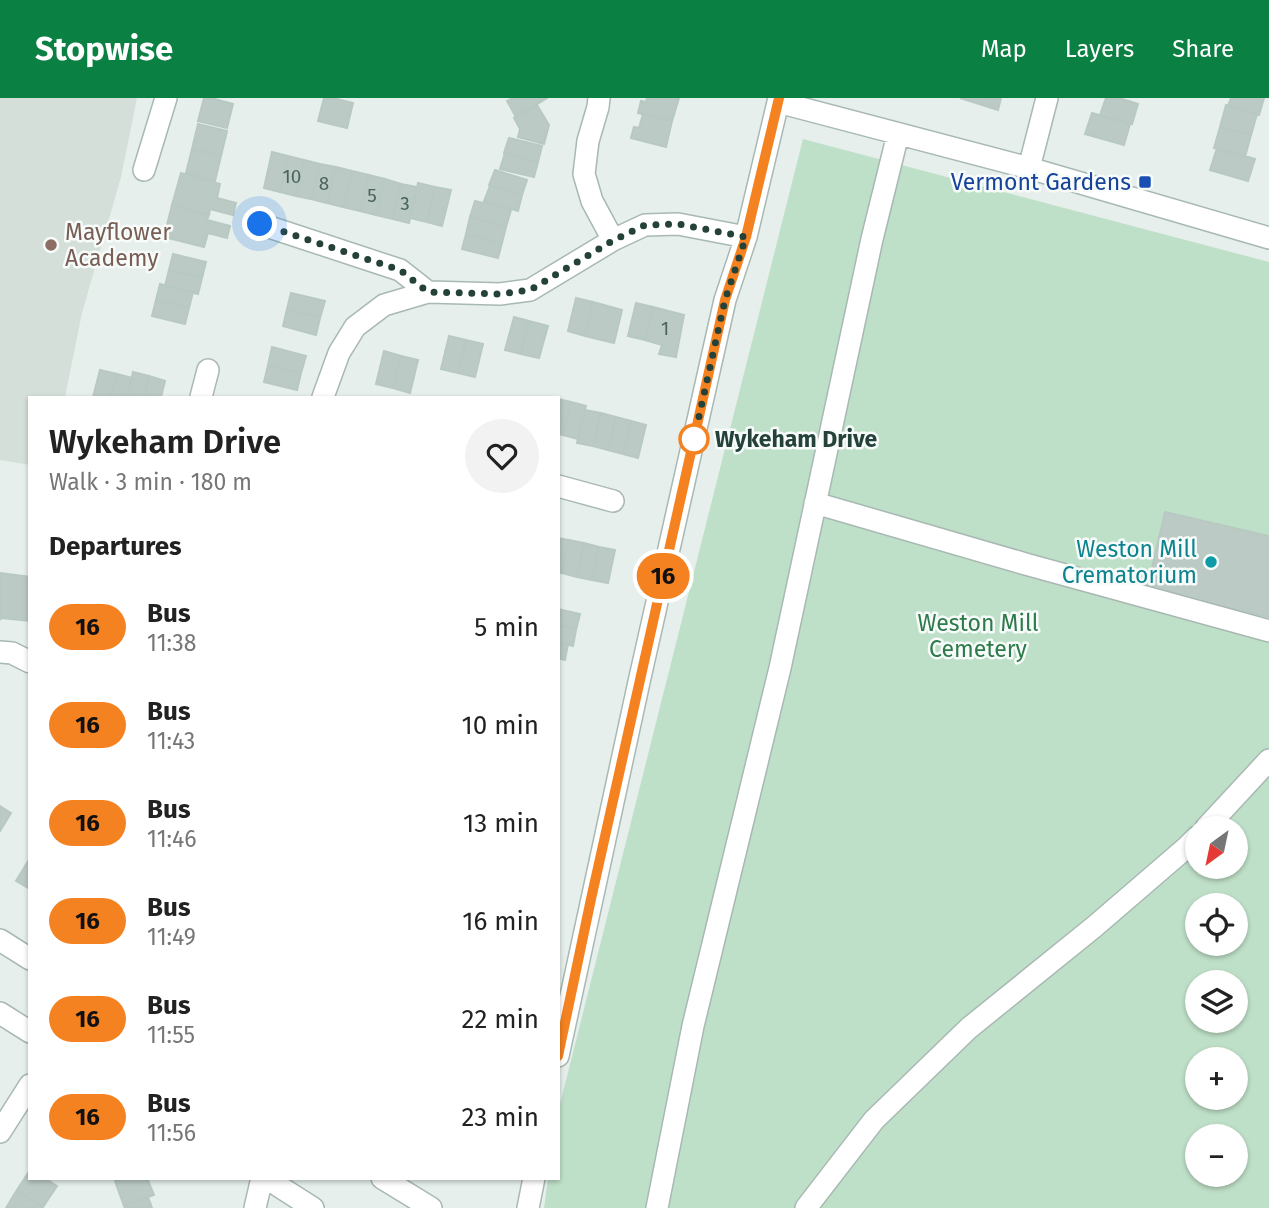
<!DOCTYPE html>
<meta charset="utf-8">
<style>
:root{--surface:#fff;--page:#f2f2f2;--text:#222;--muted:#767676;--accent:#0b8043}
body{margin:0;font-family:"Fira Sans",sans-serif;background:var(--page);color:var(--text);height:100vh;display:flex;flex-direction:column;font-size:26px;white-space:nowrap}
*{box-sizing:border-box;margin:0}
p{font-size:23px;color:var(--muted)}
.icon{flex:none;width:38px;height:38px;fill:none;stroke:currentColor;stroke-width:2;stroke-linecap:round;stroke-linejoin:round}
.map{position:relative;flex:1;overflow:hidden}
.drawer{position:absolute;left:28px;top:298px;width:532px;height:784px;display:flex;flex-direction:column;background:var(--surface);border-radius:0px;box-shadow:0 2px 5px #0004}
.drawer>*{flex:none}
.badge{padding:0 14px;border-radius:23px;font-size:24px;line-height:46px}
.needle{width:46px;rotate:213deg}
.fabs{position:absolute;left:1185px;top:718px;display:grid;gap:14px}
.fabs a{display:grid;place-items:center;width:63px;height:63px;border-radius:50%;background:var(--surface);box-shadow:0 2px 5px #0004;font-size:35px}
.you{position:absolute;width:35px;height:35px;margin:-18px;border:5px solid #fff;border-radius:50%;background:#1a73e8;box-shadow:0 0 0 10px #1a73e833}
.map>.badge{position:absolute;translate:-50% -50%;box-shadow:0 0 0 4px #fff}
h2{padding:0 21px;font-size:26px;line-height:63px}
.round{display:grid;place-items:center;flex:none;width:74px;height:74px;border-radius:37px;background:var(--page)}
.summary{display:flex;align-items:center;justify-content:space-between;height:119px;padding:0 21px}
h1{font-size:33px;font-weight:600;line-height:52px}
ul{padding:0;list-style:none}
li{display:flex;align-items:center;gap:21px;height:98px;padding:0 21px}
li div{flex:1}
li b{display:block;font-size:26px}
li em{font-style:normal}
li .badge{min-width:77px;font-weight:700;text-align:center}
header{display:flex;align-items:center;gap:42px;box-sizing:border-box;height:98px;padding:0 35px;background:var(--accent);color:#fff}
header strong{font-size:33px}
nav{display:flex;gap:38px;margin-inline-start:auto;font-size:24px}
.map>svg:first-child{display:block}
.built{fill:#d4dfda}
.green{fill:#bfe0c8;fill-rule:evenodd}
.building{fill:#bbcac4;stroke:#b8c9c2;stroke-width:2}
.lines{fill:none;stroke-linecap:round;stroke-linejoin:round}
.minor-casing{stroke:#a8b8b2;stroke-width:24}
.minor{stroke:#fff;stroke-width:21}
.line-casing{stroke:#fff;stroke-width:16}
.line{stroke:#f58220;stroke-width:10}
.walk{stroke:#24423a;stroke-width:7;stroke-dasharray:0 12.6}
.transit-dot{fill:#1a4fb4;stroke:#f7fbf9;stroke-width:2.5}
.education-dot{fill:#8d6e63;stroke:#f7fbf9;stroke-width:2.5}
.stop-dot{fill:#fff;stroke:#f58220;stroke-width:3.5}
.culture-dot{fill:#0f9aa8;stroke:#f7fbf9;stroke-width:2.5}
.labels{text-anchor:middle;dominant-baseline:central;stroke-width:5;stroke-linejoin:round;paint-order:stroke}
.number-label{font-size:19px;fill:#4a645c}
.transit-label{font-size:23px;fill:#164399;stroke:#f7fbf9;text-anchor:end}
.education-label{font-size:23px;fill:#785e54;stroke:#f7fbf9;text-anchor:start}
.stop-label{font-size:23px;font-weight:bold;fill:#24423a;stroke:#f7fbf9;text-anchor:start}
.culture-label{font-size:23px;fill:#0d838f;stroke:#f7fbf9;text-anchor:end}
.park-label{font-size:23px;fill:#2d7a4b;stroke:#f7fbf9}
</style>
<header>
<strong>Stopwise</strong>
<nav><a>Map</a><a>Layers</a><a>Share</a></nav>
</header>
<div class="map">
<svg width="1269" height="1110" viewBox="0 0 1269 1110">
<rect width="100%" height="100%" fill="#e6efeb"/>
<path class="built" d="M0 0H137L121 79 82 215 65 299H30V367L0 362Z"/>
<path class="green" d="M803 41 1269 164V1110H544L548 1080H558V1014ZM1197 730H1236V768H1197ZM1197 807H1236V845H1197ZM1197 884H1236V922H1197ZM1197 961H1236V999H1197ZM1197 1038H1236V1076H1197Z"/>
<path class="building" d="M204 0H211L233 6 227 30 198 23Z
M324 0H333L353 5 347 30 318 23Z
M513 0H547L516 19 507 3Z
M647 0H679L672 23 638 15 641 3 646 4Z
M960 0H1001L998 12Z
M1106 0H1119L1138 6 1132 26 1100 17Z
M1231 0H1264L1259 17 1228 8Z
M537 7 549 27 544 46 518 39 520 31 514 20Z
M1226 7 1257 16 1251 37 1220 29Z
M1092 15 1130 26 1124 47 1085 36Z
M643 16 672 23 666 49 631 40 634 29 639 30Z
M198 26 227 33 221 58 192 51Z
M1220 29 1251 37 1245 59 1214 50Z
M509 40 542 48 538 64 504 55Z
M1217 50 1255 61 1248 83 1210 72Z
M192 51 221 58 215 83 186 75Z
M272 54 288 58 280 94 264 90Z
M505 55 538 64 534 79 500 71Z
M288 58 304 62 296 98 280 94Z
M304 62 320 66 311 101 296 98Z
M320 66 336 69 327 105 311 101Z
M336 69 352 73 343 109 327 105Z
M495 72 527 82 522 97 489 87Z
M352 73 369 77 360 113 343 109Z
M181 75 220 86 217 100 236 105 233 117 210 111 209 117 172 107Z
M369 77 385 81 376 117 360 113Z
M385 81 401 86 393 121 376 117Z
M418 85 435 89 427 124 410 120Z
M401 86 417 89 409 125 393 121Z
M490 88 522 97 518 113 484 103Z
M435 89 451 92 442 128 427 124Z
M475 103 511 112 506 129 470 119Z
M172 107 209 117 207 122 230 128 227 140 208 135 204 149 164 139Z
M470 119 506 129 502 145 466 136Z
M466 136 502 145 498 160 462 151Z
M173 156 206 164 202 180 169 172Z
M169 172 202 180 198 196 165 188Z
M160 186 193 194 189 210 156 202Z
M291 195 325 203 320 220 287 211Z
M576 200 593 204 585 238 568 233Z
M156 202 189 210 185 226 152 218Z
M593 204 622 212 614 245 585 238Z
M636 205 653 209 645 242 628 238Z
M653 209 684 217 676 259 659 256 662 247 645 242Z
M287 211 320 220 316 237 283 228Z
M514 219 529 223 521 256 505 252Z
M529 223 548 228 539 260 521 256Z
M449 238 466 242 458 275 441 271Z
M466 242 483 246 475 279 458 275Z
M272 249 306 258 301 275 268 267Z
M384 253 401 258 393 290 376 286Z
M401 258 418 262 410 295 393 290Z
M268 267 301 275 297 292 264 284Z
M100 272 117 276 110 299H93Z
M133 274 149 278 144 299H127Z
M117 276 132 280 127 299H110Z
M149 278 165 283 161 299H144Z
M558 301 571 304 563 337 558 336Z
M571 304 586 308 578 341 563 337Z
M585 312 601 315 593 348 577 345Z
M601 315 616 319 608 352 593 348Z
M616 319 631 323 623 356 608 352Z
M631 323 646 327 638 360 623 356Z
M1165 414 1269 438V519L1147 491Z
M558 440 569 442 562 475 558 474Z
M569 442 584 445 577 479 562 475Z
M584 445 599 449 592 482 577 479Z
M599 449 615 452 608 485 592 482Z
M0 475 30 479V523L1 520 0 522Z
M558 511 580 516 576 532 558 527Z
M558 527 576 532 573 548 558 544Z
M558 544 568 546 565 562 558 560Z
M0 708 11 715 0 733Z
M30 760V791L16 783Z
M30 1072V1080H44L57 1088 43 1109 17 1092Z
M124 1080H147L154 1097 124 1108 115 1083Z
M17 1092 43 1109V1110H6Z
M148 1099 152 1110H125L124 1108Z"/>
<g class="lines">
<defs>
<path id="minor" d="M599 0 598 9 588 43 584 76 592 103 613 142
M778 4 1029 70 1269 140
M1029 70 1047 0
M144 72 166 0
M260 126 400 172 428 194
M201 299 208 272
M323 299 339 255 355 229 384 207 428 194 500 196 530 192 613 142 645 127 678 126 746 139
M558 388 613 403
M815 405 1029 467 1269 533
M0 554 12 555 30 564
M1206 730 1269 662
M0 842 30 861
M0 915 30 934
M558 958 639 584 725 202 746 139 779 0
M0 1034 30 987
M266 1080 313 1110
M382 1080 431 1110
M255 1110 262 1080
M528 1110 534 1080
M657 1110 693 928 780 570 872 141 898 36
M806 1110 874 1022 969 930 1094 829 1187 749 1197 739"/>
</defs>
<use href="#minor" class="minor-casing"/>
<use href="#minor" class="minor"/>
</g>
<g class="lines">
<defs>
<path id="line" d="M558 958 591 801 725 202 746 139 779 0"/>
</defs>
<use href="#line" class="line-casing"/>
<use href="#line" class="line"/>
<path class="walk" d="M260 126 400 172 428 194 500 196 530 192 614 142 645 127 678 126 746 139 725 202 694 341"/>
</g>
<rect class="transit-dot" x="1138" y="77" width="14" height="14" rx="3.5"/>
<circle class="education-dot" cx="51" cy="147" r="7"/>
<circle class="stop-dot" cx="694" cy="341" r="14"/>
<circle class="culture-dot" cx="1211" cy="464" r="7"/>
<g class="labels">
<g class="number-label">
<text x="292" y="78">10</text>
<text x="324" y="85">8</text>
<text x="372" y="97">5</text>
<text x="405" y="105">3</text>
<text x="665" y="230">1</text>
</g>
<g class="transit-label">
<text x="1131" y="84">Vermont Gardens</text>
</g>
<g class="education-label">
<text x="65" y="134">Mayflower<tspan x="65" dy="26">Academy</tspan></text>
</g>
<g class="stop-label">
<text x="715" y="341">Wykeham Drive</text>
</g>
<g class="culture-label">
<text x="1197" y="451">Weston Mill<tspan x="1197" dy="26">Crematorium</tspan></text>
</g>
<g class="park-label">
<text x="978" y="525">Weston Mill<tspan x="978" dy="26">Cemetery</tspan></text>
</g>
</g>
</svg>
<div class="fabs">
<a><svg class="needle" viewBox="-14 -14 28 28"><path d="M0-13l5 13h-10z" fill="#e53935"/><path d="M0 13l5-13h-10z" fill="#767676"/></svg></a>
<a><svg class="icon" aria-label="locate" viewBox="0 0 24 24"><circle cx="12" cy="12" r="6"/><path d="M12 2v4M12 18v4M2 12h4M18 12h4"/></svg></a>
<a><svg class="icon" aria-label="layers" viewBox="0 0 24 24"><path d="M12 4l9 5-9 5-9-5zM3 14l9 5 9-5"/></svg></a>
<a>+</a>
<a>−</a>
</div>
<div class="you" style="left:260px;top:126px"></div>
<b class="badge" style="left:663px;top:478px;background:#f58220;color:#111">16</b>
<section class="drawer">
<div class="summary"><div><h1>Wykeham Drive</h1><p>Walk · 3 min · 180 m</p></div><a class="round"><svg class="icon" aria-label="heart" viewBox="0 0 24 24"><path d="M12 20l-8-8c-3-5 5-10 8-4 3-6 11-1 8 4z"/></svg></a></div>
<h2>Departures</h2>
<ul>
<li><span class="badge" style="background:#f58220;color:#111">16</span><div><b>Bus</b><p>11:38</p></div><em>5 min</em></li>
<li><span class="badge" style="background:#f58220;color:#111">16</span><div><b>Bus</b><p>11:43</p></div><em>10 min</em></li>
<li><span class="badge" style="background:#f58220;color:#111">16</span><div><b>Bus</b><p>11:46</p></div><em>13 min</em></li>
<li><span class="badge" style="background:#f58220;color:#111">16</span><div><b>Bus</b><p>11:49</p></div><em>16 min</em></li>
<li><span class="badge" style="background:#f58220;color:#111">16</span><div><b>Bus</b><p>11:55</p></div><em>22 min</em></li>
<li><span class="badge" style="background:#f58220;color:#111">16</span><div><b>Bus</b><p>11:56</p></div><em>23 min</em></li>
</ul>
</section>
</div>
